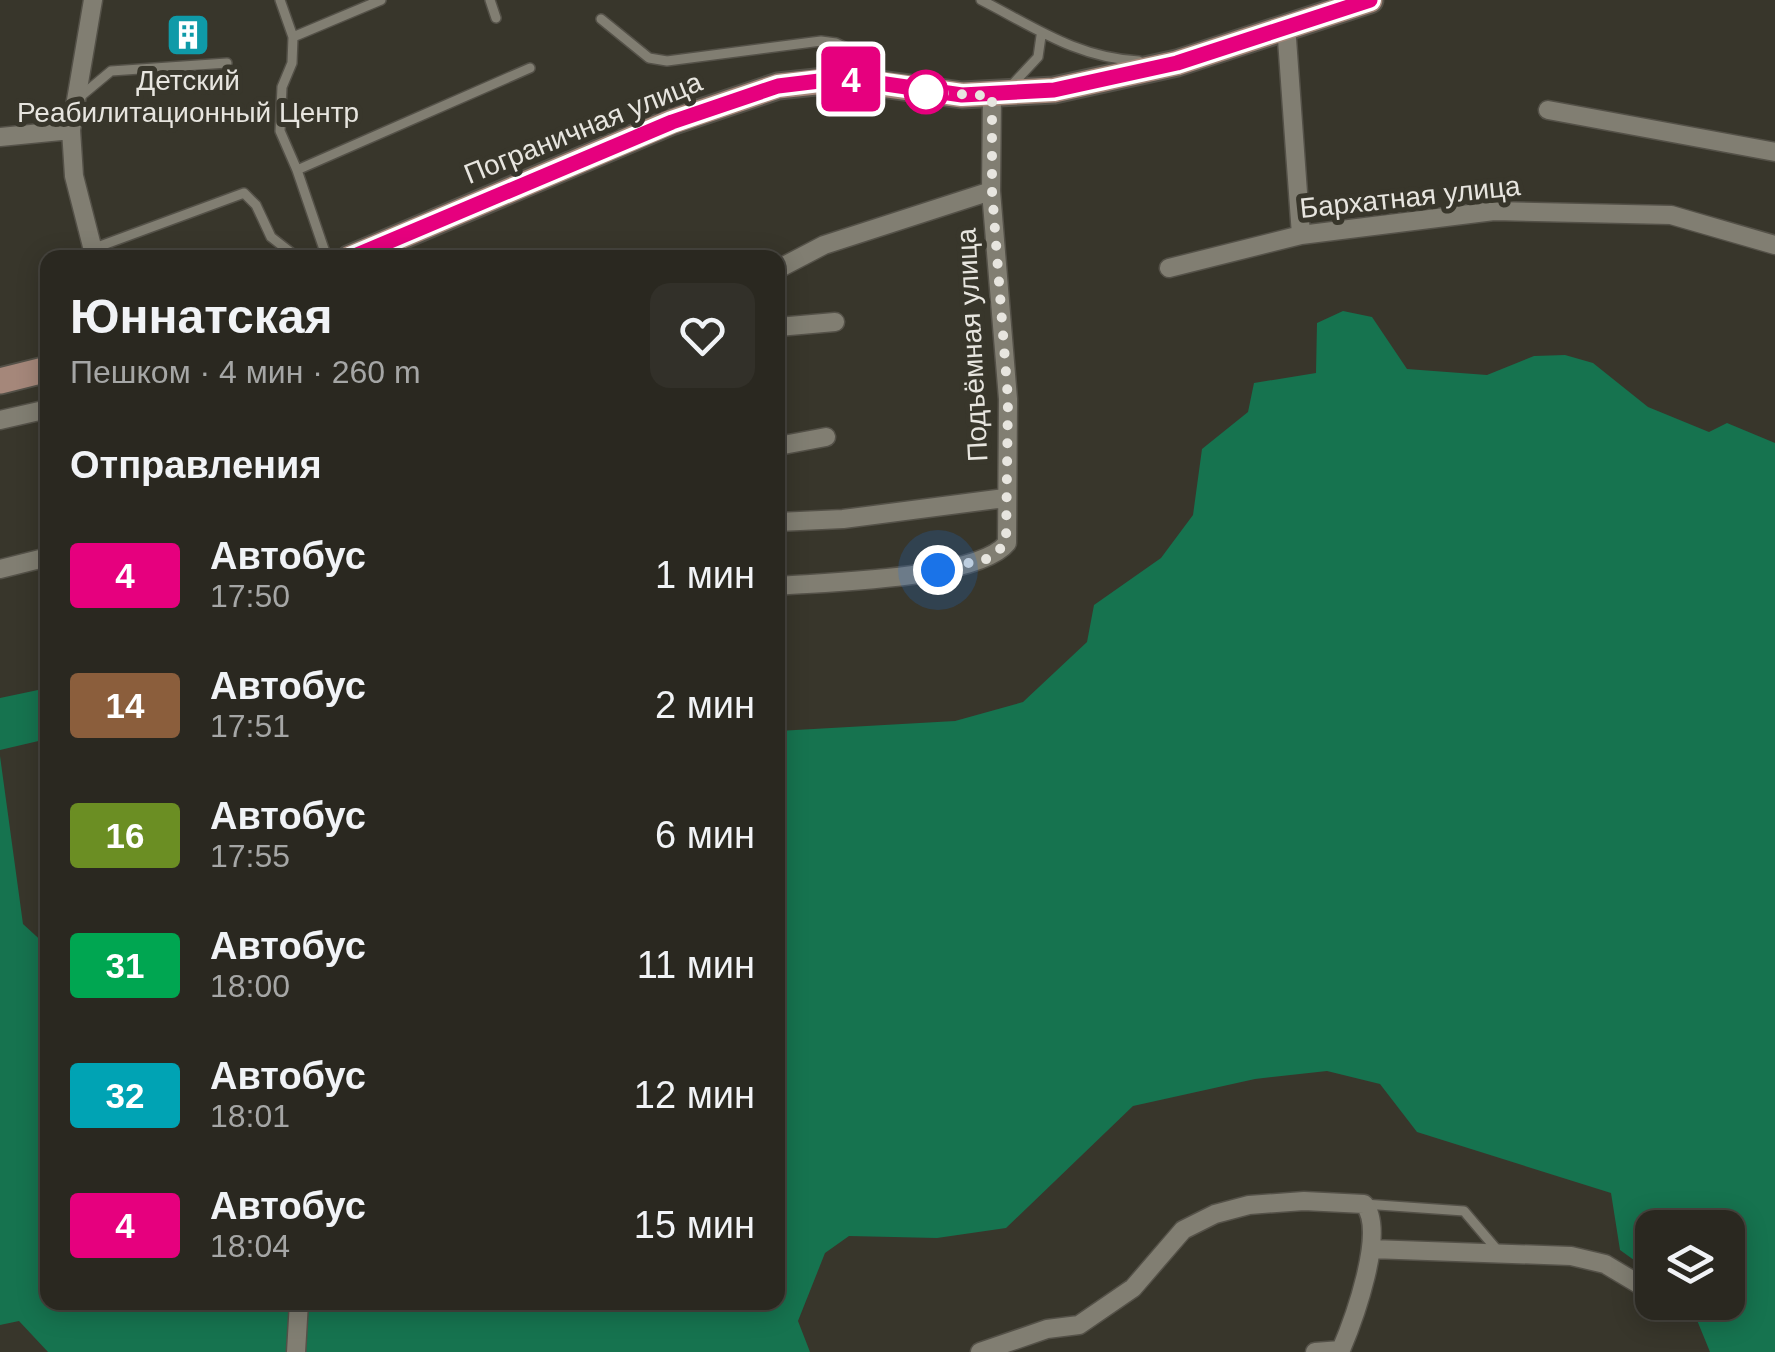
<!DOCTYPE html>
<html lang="ru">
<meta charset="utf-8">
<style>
:root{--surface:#2a2820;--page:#323029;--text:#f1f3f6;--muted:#a5a6a5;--line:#46443e}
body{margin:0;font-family:Helvetica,sans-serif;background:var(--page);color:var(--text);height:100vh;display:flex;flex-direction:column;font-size:38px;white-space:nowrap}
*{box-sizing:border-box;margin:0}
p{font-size:32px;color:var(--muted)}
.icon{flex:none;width:55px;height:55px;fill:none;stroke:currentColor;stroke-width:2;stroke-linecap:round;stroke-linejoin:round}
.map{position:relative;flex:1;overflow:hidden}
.details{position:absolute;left:40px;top:250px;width:745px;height:1060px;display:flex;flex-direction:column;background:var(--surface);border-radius:20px;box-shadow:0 5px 25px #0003,0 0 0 2px var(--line)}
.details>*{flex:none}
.badge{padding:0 20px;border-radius:8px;font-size:35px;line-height:65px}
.buttons{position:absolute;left:1635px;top:1210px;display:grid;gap:20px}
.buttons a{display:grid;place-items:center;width:110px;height:110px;border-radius:20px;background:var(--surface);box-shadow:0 5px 25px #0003,0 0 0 2px var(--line);font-size:50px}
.you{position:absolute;width:50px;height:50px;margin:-25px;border:8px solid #fff;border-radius:50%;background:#1a73e8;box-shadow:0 0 0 15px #1a73e833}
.map>.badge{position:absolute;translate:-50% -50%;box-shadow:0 0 0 5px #fff}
h2{padding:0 30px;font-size:38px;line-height:90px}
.round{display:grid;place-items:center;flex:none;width:105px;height:105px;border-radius:20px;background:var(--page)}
.overview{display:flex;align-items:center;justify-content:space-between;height:170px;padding:0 30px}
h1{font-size:48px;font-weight:700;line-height:75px}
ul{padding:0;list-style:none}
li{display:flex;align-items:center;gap:30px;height:130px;padding:0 30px}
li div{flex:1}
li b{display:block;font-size:38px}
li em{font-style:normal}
li .badge{min-width:110px;font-weight:700;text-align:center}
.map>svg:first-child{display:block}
.forest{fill:#16734f}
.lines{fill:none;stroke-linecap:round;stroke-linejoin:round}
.lane-casing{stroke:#545148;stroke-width:12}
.street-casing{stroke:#545148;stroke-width:21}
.secondary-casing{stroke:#545148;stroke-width:29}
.lane{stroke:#817e72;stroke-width:9}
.street{stroke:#817e72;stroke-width:18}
.secondary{stroke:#a5877a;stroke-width:25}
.line-casing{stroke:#fff;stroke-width:22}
.line{stroke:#e6007e;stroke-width:15}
.walk{stroke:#e7e5df;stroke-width:10;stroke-dasharray:0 18}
.stop-dot{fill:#fff;stroke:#e6007e;stroke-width:5}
.labels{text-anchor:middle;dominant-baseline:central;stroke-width:10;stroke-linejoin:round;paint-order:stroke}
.poi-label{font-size:28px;fill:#e7e5df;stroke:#38362b}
.street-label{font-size:28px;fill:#e7e5df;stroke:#38362b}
</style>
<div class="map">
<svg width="1775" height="1352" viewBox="0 0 1775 1352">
<rect width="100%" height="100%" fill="#38362b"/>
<path class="forest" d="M1343 311 1372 317 1407 369 1487 375 1534 356 1565 355 1593 363 1648 407 1709 432 1727 423 1775 443V1352H1710L1690 1303 1728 1302V1228H1652V1273L1620 1250 1611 1193 1417 1132 1380 1084 1327 1071 1255 1079 1133 1106 1006 1228 937 1238 849 1236 825 1253 798 1321 810 1352H48L19 1321 0 1325V756L23 924 47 946 48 1302H778V731L955 721 1023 702 1087 642 1094 605 1161 558 1193 515 1202 449 1248 412 1254 383 1316 373 1317 323Z
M38 690 47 712V739L0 750V698Z"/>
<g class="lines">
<defs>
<path id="lane" d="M280 0 293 37 292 63 282 87 280 131 297 170
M490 0 496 18
M981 0C1034 27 1077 58 1139 61
M601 19 649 58 667 61 821 41 836 43 874 61 877 80
M293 37 381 0
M1010 87 1038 57 1041 36
M81 96 111 71 227 63
M92 249 244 193 256 205 271 237 298 258
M327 258 297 170 530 68
M1364 1204 1464 1211 1498 1251"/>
<path id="street" d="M93 0 71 130 74 176 95 258
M1286 25 1301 235
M1548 110 1775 152
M0 137 71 130
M1169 268 1301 235 1494 211 1671 215 1775 245
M778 269 824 245 991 191
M778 327 835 322
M0 420 48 409
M778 446 826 437
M778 522 843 519 1005 498
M0 569 48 557
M778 586C826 582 979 579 1007 543L1008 399 991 191 992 96
M1371 1249 1571 1256 1605 1264 1652 1292
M296 1352 299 1302
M980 1352 1047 1329 1079 1325 1133 1288 1183 1230 1215 1214 1249 1205 1304 1201 1364 1204C1387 1231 1353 1322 1340 1352
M1315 1352 1341 1350"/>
<path id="secondary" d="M350 258 671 122 778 86 844 79 962 95 1054 90 1177 63 1370 0
M0 381 48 369"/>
</defs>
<use href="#lane" class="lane-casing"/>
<use href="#street" class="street-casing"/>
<use href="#secondary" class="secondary-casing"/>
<use href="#lane" class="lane"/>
<use href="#street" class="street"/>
<use href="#secondary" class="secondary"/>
</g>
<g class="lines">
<defs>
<path id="line" d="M350 258 672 122 778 86 844 78 962 95 1054 90 1177 63 1370 0"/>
</defs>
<use href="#line" class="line-casing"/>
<use href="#line" class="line"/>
<path class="walk" d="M926 92 992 96V191L1008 399 1006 543 991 558 938 570"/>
</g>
<defs>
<symbol id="building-square" viewBox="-11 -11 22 22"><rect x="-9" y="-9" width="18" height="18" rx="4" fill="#0f9aa8" stroke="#38362b"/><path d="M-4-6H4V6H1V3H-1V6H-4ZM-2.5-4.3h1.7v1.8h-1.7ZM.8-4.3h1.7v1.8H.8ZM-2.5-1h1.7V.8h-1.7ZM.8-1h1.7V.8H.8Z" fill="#fff"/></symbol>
</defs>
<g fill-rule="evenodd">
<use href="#building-square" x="163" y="10" width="50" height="50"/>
</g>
<circle class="stop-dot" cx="926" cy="92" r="20"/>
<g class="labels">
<g class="poi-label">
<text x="188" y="80">Детский<tspan x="188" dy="32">Реабилитационный Центр</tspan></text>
</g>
<g class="street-label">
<text transform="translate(583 128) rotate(-22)">Пограничная улица</text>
<text transform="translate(1410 197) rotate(-6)">Бархатная улица</text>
<text transform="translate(972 345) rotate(-93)">Подъёмная улица</text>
</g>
</g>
</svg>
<div class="buttons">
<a><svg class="icon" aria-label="layers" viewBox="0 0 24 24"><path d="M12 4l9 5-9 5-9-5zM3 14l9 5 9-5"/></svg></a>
</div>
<div class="you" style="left:938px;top:570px"></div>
<b class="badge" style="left:851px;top:79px;background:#e6007e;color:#fff">4</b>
<section class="details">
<div class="overview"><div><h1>Юннатская</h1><p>Пешком · 4 мин · 260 m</p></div><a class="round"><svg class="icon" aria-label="heart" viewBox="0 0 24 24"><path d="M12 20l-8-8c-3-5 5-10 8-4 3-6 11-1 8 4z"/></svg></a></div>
<h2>Отправления</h2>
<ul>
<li><span class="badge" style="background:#e6007e;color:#fff">4</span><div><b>Автобус</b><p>17:50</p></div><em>1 мин</em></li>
<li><span class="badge" style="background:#8b5e3c;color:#fff">14</span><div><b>Автобус</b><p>17:51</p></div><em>2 мин</em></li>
<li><span class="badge" style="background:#6b8e23;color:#fff">16</span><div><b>Автобус</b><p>17:55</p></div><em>6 мин</em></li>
<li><span class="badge" style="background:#00a651;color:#fff">31</span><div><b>Автобус</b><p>18:00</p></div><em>11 мин</em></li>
<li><span class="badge" style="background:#00a3b4;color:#fff">32</span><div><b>Автобус</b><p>18:01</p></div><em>12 мин</em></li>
<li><span class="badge" style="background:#e6007e;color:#fff">4</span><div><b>Автобус</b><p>18:04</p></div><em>15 мин</em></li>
</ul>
</section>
</div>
